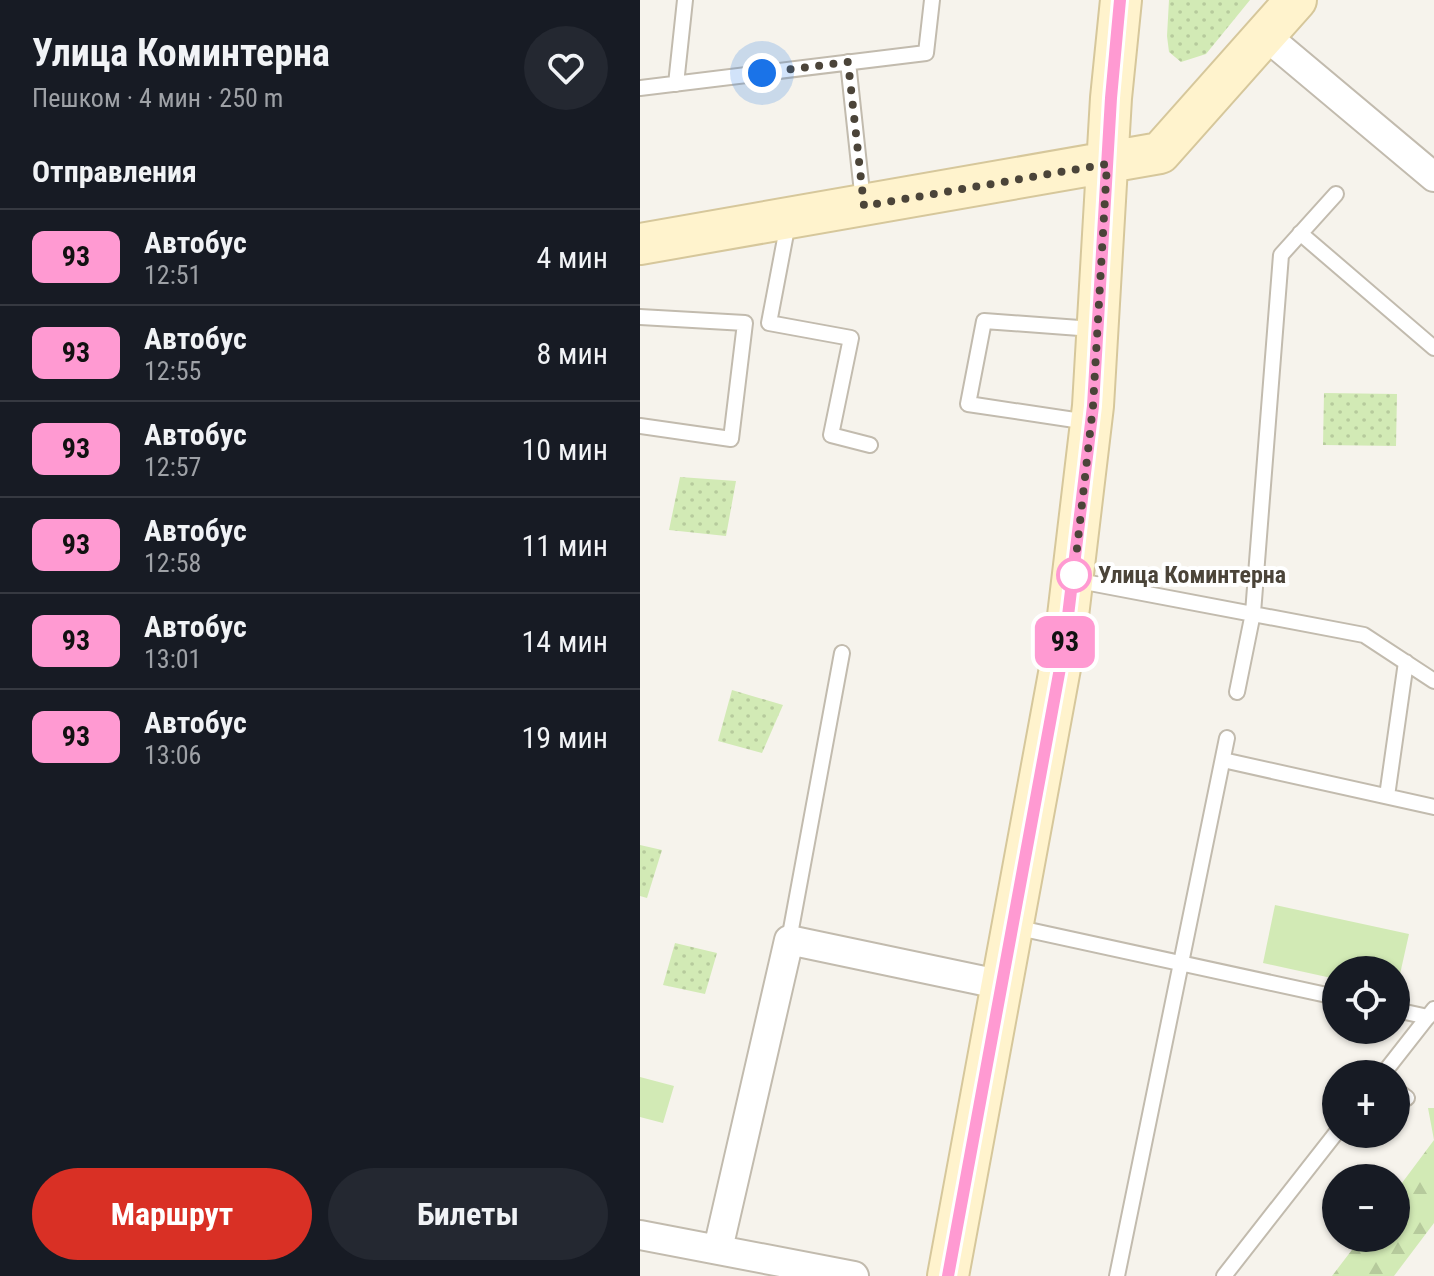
<!DOCTYPE html>
<html lang="ru">
<meta charset="utf-8">
<style>
:root{--surface:#171b24;--page:#242831;--text:#f1f3f6;--muted:#9ea1a6;--line:#363941;--accent:#d93025}
body{margin:0;font-family:"Roboto Condensed",sans-serif;background:var(--page);color:var(--text);height:100vh;display:flex;flex-direction:column;font-size:30px;white-space:nowrap}
*{box-sizing:border-box;margin:0}
p{font-size:26px;color:var(--muted)}
.icon{flex:none;width:44px;height:44px;fill:none;stroke:currentColor;stroke-width:2;stroke-linecap:round;stroke-linejoin:round}
.map{position:relative;flex:1;overflow:hidden}
.details{display:flex;flex-direction:column;background:var(--surface);width:640px}
.details>*{flex:none}
.badge{padding:0 16px;border-radius:12px;font-size:28px;line-height:52px}
.fabs{position:absolute;left:682px;top:956px;display:grid;gap:16px}
.fabs a{display:grid;place-items:center;width:88px;height:88px;border-radius:50%;background:var(--surface);box-shadow:0 2px 6px #0004;font-size:40px}
.you{position:absolute;width:40px;height:40px;margin:-20px;border:6px solid #fff;border-radius:50%;background:#1a73e8;box-shadow:0 0 0 12px #1a73e833}
.map>.badge{position:absolute;translate:-50% -50%;box-shadow:0 0 0 4px #fff}
h2{padding:0 32px;font-size:30px;line-height:72px}
.round{display:grid;place-items:center;flex:none;width:84px;height:84px;border-radius:42px;background:var(--page)}
.head{display:flex;align-items:center;justify-content:space-between;height:136px;padding:0 32px}
h1{font-size:38px;font-weight:700;line-height:60px}
.action{display:flex;gap:16px;margin-top:auto;padding:16px 32px}
.action a{flex:1;height:92px;border-radius:48px;background:var(--accent);color:#fff;font-size:32px;font-weight:700;line-height:92px;text-align:center}
.action a+a{background:var(--page);color:var(--text)}
ul{padding:0;list-style:none}
li{display:flex;align-items:center;gap:24px;height:96px;padding:0 32px;border-top:2px solid var(--line)}
li div{flex:1}
li b{display:block;font-size:30px}
li em{font-style:normal}
li .badge{min-width:88px;font-weight:700;text-align:center}
main{display:flex;flex:1;min-height:0}
.map>svg:first-child{display:block}
.green{fill:url(#green-dots)}
.forest{fill:url(#forest-firs)}
.pitch{fill:#d2eab5}
.lines{fill:none;stroke-linecap:round;stroke-linejoin:round}
.lane-casing{stroke:#c2bbae;stroke-width:18}
.street-casing{stroke:#c2bbae;stroke-width:32}
.secondary-casing{stroke:#d6c79b;stroke-width:44}
.lane{stroke:#fff;stroke-width:14}
.street{stroke:#fff;stroke-width:28}
.secondary{stroke:#fff3cd;stroke-width:40}
.line-casing{stroke:#fff;stroke-width:18}
.line{stroke:#ff9ad2;stroke-width:12}
.walk{stroke:#4b4439;stroke-width:8;stroke-dasharray:0 14.4}
.stop-dot{fill:#fff;stroke:#ff9ad2;stroke-width:4}
.labels{text-anchor:middle;dominant-baseline:central;stroke-width:8;stroke-linejoin:round;paint-order:stroke}
.stop-label{font-size:24px;font-weight:bold;fill:#4b4439;stroke:#fff;text-anchor:start}
</style>
<main>
<section class="details">
<div class="head"><div><h1>Улица Коминтерна</h1><p>Пешком · 4 мин · 250 m</p></div><a class="round"><svg class="icon" aria-label="heart" viewBox="0 0 24 24"><path d="M12 20l-8-8c-3-5 5-10 8-4 3-6 11-1 8 4z"/></svg></a></div>
<h2>Отправления</h2>
<ul>
<li><span class="badge" style="background:#ff9ad2;color:#111">93</span><div><b>Автобус</b><p>12:51</p></div><em>4 мин</em></li>
<li><span class="badge" style="background:#ff9ad2;color:#111">93</span><div><b>Автобус</b><p>12:55</p></div><em>8 мин</em></li>
<li><span class="badge" style="background:#ff9ad2;color:#111">93</span><div><b>Автобус</b><p>12:57</p></div><em>10 мин</em></li>
<li><span class="badge" style="background:#ff9ad2;color:#111">93</span><div><b>Автобус</b><p>12:58</p></div><em>11 мин</em></li>
<li><span class="badge" style="background:#ff9ad2;color:#111">93</span><div><b>Автобус</b><p>13:01</p></div><em>14 мин</em></li>
<li><span class="badge" style="background:#ff9ad2;color:#111">93</span><div><b>Автобус</b><p>13:06</p></div><em>19 мин</em></li>
</ul>
<div class="action"><a>Маршрут</a><a>Билеты</a></div>
</section>
<div class="map">
<svg width="794" height="1276" viewBox="0 0 794 1276">
<defs>
<pattern id="green-dots" width="8" height="8" patternUnits="userSpaceOnUse" patternTransform="scale(2)"><rect width="8" height="8" fill="#d2eab5"/><path d="M2 2h.1M6 6h.1" fill="none" stroke="#b6ca9c" stroke-width="1.8" stroke-linecap="round"/></pattern>
<pattern id="forest-firs" width="22" height="20" patternUnits="userSpaceOnUse" patternTransform="scale(2)"><rect width="22" height="20" fill="#d2eab5"/><path d="M5 1l3.5 6h-7zM16 11l3.5 6h-7z" fill="#b6ca9c"/></pattern>
</defs>
<rect width="100%" height="100%" fill="#f6f3ec"/>
<path class="green" d="M529 0H610L566 54 541 62 529 52 527 36Z
M684 393 757 394 756 446 683 445Z
M40 477 96 481 86 536 29 530Z
M92 690 143 705 122 753 78 741Z
M0 845 22 850 7 898 0 896Z
M35 943 77 953 65 994 23 985Z"/>
<path class="forest" d="M788 1108H794V1223L754 1276H692L721 1238H756V1191L794 1140Z"/>
<path class="pitch" d="M635 905 769 934 756 992V970H696V979L623 963Z
M0 1077 34 1086 23 1123 0 1117Z"/>
<g class="lines">
<defs>
<path id="lane" d="M208 62 223 202
M36 84 45 0
M0 88 286 53 292 0
M148 223 129 323 211 338 191 435 230 445
M660 233 794 348
M0 317 105 323 91 439 0 426
M448 422 328 404 344 321 453 329
M434 580 724 635 794 681
M597 692 613 613 641 255 696 194
M583 760 794 807
M747 796 766 662
M375 927 696 997
M149 940 202 653
M756 1010 788 1017
M743 1074 794 1009
M756 1090 767 1098
M477 1276 587 738
M584 1276 696 1133"/>
<path id="street" d="M626 36 794 177
M0 1235 214 1276
M78 1249 149 940 363 985"/>
<path id="secondary" d="M0 244 520 153 656 0
M308 1276 425 641 453 406 471 98 481 0"/>
</defs>
<use href="#lane" class="lane-casing"/>
<use href="#street" class="street-casing"/>
<use href="#secondary" class="secondary-casing"/>
<use href="#lane" class="lane"/>
<use href="#street" class="street"/>
<use href="#secondary" class="secondary"/>
</g>
<g class="lines">
<defs>
<path id="line" d="M308 1276 425 641 453 406 471 98 480 0"/>
</defs>
<use href="#line" class="line-casing"/>
<use href="#line" class="line"/>
<path class="walk" d="M122 73 208 62 224 206 467 164 453 406 434 575"/>
</g>
<circle class="stop-dot" cx="434" cy="575" r="16"/>
<g class="labels">
<g class="stop-label">
<text x="458" y="575">Улица Коминтерна</text>
</g>
</g>
</svg>
<div class="fabs">
<a><svg class="icon" aria-label="locate" viewBox="0 0 24 24"><circle cx="12" cy="12" r="6"/><path d="M12 2v4M12 18v4M2 12h4M18 12h4"/></svg></a>
<a>+</a>
<a>−</a>
</div>
<div class="you" style="left:122px;top:73px"></div>
<b class="badge" style="left:425px;top:642px;background:#ff9ad2;color:#111">93</b>
</div>
</main>
